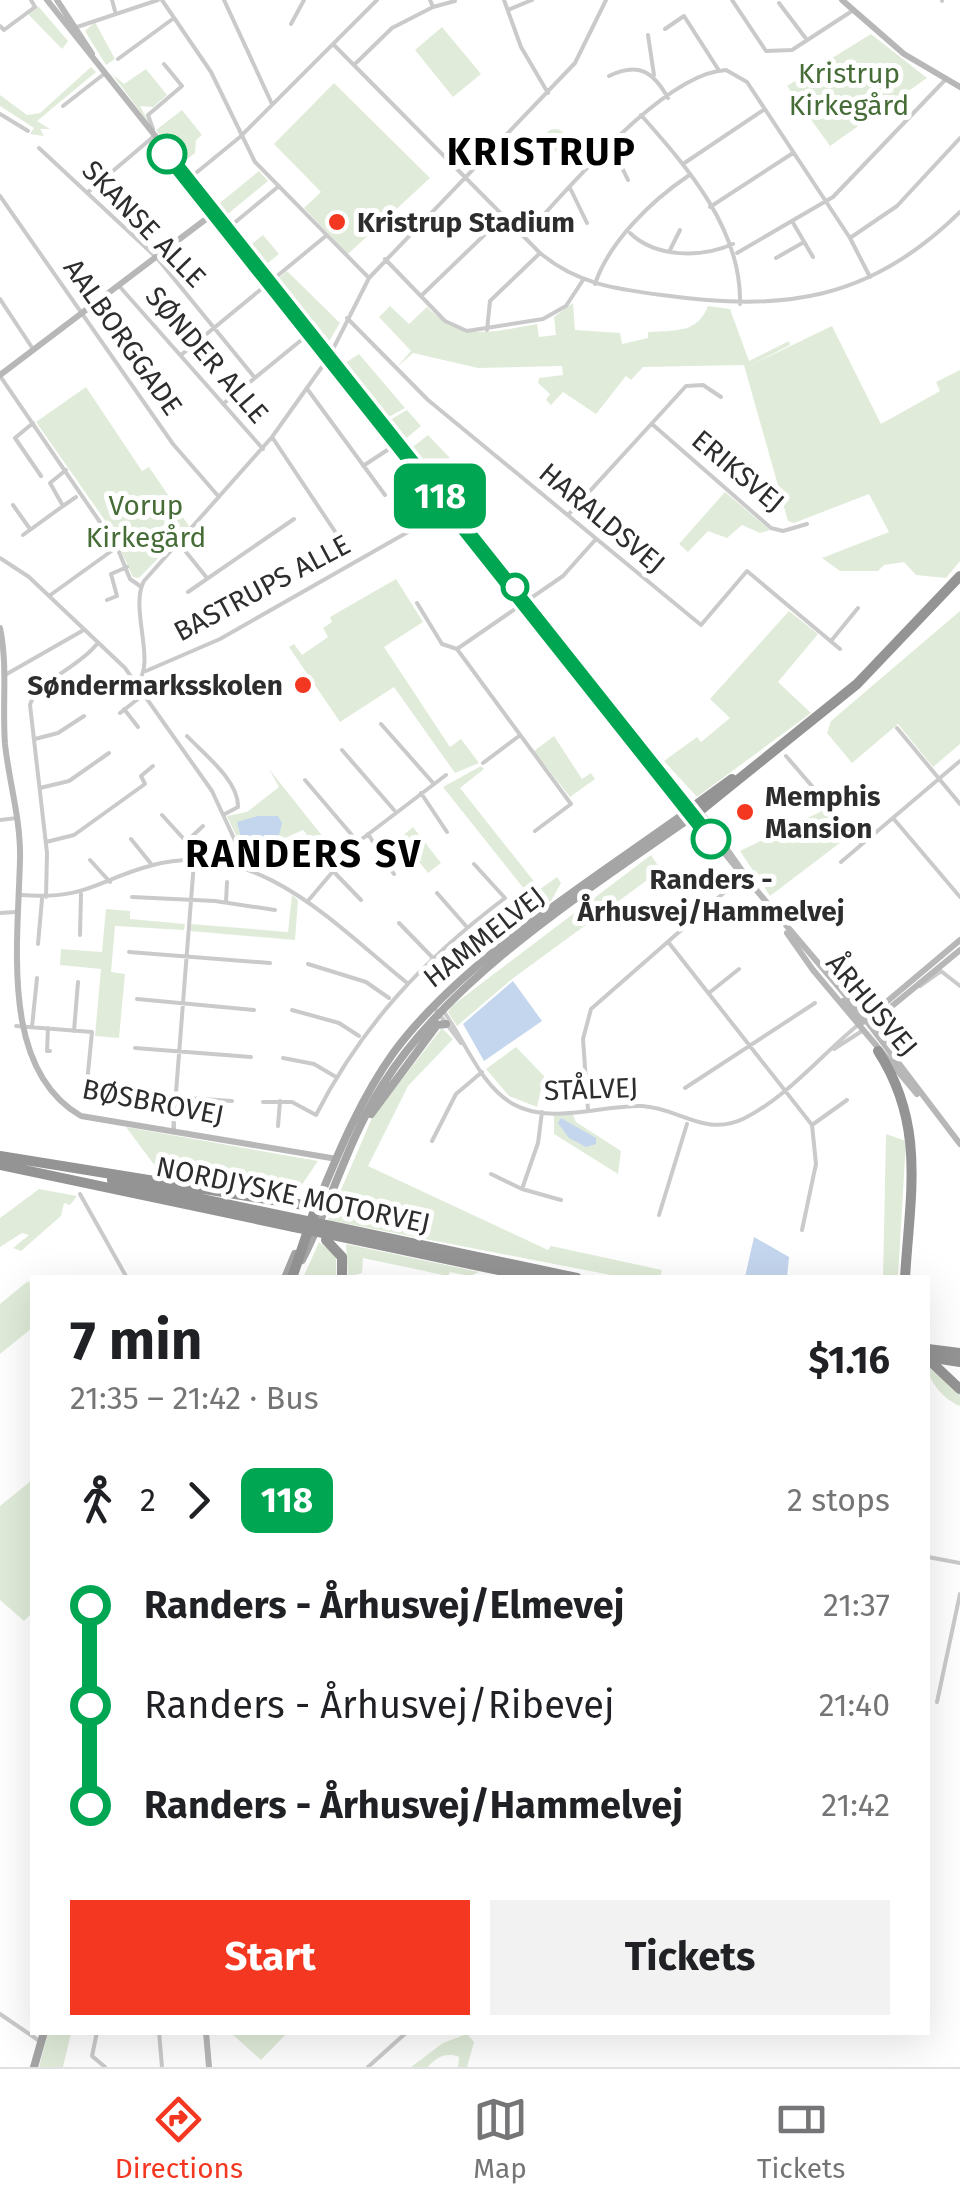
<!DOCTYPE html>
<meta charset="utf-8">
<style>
:root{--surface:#fff;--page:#f2f2f2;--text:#202124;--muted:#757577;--line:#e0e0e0;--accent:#f43720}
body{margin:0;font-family:"Fira Sans",sans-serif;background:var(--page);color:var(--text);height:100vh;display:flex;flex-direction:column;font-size:38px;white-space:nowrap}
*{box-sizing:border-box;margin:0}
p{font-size:32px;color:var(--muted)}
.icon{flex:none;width:55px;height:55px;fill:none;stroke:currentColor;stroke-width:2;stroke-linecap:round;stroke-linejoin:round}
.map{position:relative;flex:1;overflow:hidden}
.sheet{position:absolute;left:30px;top:1275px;width:900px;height:760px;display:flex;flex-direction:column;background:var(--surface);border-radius:0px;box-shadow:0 10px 40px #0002}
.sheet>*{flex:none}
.badge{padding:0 20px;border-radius:15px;font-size:35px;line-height:65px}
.map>.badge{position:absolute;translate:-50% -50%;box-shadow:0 0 0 5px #fff}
.legs{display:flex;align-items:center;gap:15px;height:110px;padding:0 40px;font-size:32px}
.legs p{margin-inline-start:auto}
.summary{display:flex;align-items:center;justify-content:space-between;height:170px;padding:0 40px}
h1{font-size:55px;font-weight:700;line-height:75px}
.action{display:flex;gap:20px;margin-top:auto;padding:20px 40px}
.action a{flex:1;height:115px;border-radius:0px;background:var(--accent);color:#fff;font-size:40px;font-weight:700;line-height:115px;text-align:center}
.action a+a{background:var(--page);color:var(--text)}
ul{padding:0 40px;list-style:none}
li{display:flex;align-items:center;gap:35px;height:100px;font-size:38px}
li i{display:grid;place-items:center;width:15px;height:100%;margin:0 12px;background:currentColor}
li i::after{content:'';width:25px;height:25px;margin:-12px;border:8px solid;border-radius:50%;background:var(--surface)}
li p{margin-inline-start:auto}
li:first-child i{background:linear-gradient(#0000 50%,currentColor 0)}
li:last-child i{background:linear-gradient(currentColor 50%,#0000 0)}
.tabs{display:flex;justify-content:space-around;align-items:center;height:140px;border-top:2px solid var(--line);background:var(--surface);font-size:28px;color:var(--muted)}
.tabs a{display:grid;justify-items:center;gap:5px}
.tabs .selected{color:var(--accent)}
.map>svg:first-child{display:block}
.green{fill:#e0ecd9}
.water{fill:#c4d6ee}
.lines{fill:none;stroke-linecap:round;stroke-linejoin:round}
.street{stroke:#cacaca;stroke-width:4}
.secondary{stroke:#b7b7b7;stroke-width:6}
.primary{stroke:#a5a5a5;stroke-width:8}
.highway{stroke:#949494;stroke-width:10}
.highway-bridge{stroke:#949494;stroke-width:10}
.line-1-casing{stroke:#fff;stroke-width:22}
.line-1{stroke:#00a651;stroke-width:15}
.stop-1-dot{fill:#fff;stroke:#00a651;stroke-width:5}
.poi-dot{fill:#f43720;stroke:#fff;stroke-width:4}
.labels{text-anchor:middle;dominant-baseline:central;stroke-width:10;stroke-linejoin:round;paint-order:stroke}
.park-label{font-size:28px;fill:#466d37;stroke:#fff}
.poi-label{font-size:28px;font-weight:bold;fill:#2d2d2d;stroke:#fff;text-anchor:start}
.street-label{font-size:28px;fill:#2d2d2d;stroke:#fff}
.stop-label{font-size:28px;font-weight:bold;fill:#2d2d2d;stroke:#fff}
.district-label{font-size:38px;font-weight:bold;letter-spacing:2.5px;fill:#000;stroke:#fff}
</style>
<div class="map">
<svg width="960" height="2067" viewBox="0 0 960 2067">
<rect width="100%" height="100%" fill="#fff"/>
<path class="green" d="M38 6 68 41 62 49 28 14Z
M95 22 115 59 106 65 85 31Z
M442 27 481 74 453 97 415 50Z
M871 34 927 78 830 146 787 86Z
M91 67 96 72 37 121 50 129H40L44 136 30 134 34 128 0 106V95L27 115 40 113Z
M146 69 167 95 153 107 140 106 151 126 112 74 124 84Z
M334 83 430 178 348 254 304 208 321 192 274 144Z
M182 110 202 135 196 140 195 153 181 164 156 130Z
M544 140a11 11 0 1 1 22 0a11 11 0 1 1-22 0Z
M259 171 268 181 224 217 215 207Z
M263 235 279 254 263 267 248 247Z
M287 271 340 323 328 343 275 281Z
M573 303 575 330 620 333 622 344 648 338V332C679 330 697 333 708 306L730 309 749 361 789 341 790 345 749 366 832 326 881 424 940 391 936 382 960 370V561L946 578 916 575 904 562 884 565 878 571H840L822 558 889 532 869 494 794 523 788 521 744 365 643 367 631 380 626 376 596 414 563 392 551 405 546 400 550 394 538 383 539 378 563 375 562 366 478 368 413 353 397 367 411 351 379 317 390 306 409 324 427 307C462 342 492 332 537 324L539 337 556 335 554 317Z
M359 354 405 408 385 419 342 365Z
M86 387 142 471 149 467 189 526 139 578 133 577 111 529 36 422Z
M407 410 421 426 403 441 388 421Z
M428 435 450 458 429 472 410 449Z
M725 492 770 530 760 533 742 525 727 538 708 531 688 552 679 544Z
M396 579 423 622 384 647 450 747 461 739 479 763 455 773 394 687 340 722 289 647 294 644 302 655 328 637 323 628 332 622 330 617Z
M789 611 818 634 778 682 811 713 697 797 664 761 697 737 701 742 730 718 710 699Z
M960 611V744L933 767 898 724 852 763 827 733 831 721Z
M554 736 582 779 591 773 595 779 570 797 534 751Z
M481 766 484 769 460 788 540 889 557 877 561 883 551 901 540 909 443 787Z
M269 769 339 857 331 866 303 830 274 843 239 842 227 816 247 812 279 787Z
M828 808 849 836 770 896 740 851Z
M413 827 441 863 428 873 400 838Z
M651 855 661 870 512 979 457 1026 448 1012 453 1005Z
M292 895 298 900 295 940 190 931 191 924 288 932Z
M106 909 130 911V919L185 924 184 930 115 926 111 972 125 974 119 1038 95 1036 101 969 60 965 61 949 102 952Z
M442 1028 453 1039 408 1086 368 1166 548 1250 551 1246 662 1270 660 1277H621L328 1220 372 1118Z
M516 1047 544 1076 537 1107 509 1096 486 1069Z
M554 1115H573L576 1122 621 1151 618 1174 554 1134Z
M126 1127 318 1161 301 1186 155 1166Z
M886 1134 906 1141 898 1277 883 1278Z
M39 1189 77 1196 70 1205 64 1203 61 1216 21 1251 13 1248 29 1235 22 1233 0 1247V1218Z
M319 1242 336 1256V1277L303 1278Z
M346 1244 479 1272 470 1276 450 1272 448 1276 363 1258 362 1273 348 1277Z
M28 1281 32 1286V1328L0 1354V1304Z
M928 1367 960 1394V1406C946 1401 928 1382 928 1367Z
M32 1480V1618L30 1615 24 1621 0 1600V1506Z
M48 2033H71L63 2067H39Z
M231 2033H287L261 2060Z
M467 2034 474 2042 467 2067H458L459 2057C447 2052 436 2057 428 2067H411L443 2043Z"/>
<path class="water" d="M258 816H278L282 823 278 840 241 838 237 822Z
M513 981 542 1021 484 1061 463 1024Z
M561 1118 596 1138V1144L586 1147 569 1138 558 1123Z
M754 1237 789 1257 787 1277H745Z"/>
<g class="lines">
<path class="street" d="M112 0 115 11
M162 0 211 72 255 162 369 278
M224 0 272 104
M504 0 521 47 548 93
M732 0 766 51 792 50 852 11
M942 0V1
M779 3 807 40
M433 7 455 1
M508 10 532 0
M291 24 304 0
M0 26 4 30 35 7 31 0
M77 27 158 0
M665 29 684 16 718 69
M648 35 654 75
M333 44 540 253C577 284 616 289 662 295 783 312 870 301 960 212
M118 59 174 18
M355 64 392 28 433 7 430 0
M609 76C638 62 653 71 668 98
M63 106 104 74
M0 114 28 131
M641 115C688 168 742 230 740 304
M153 129 148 115 182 86 164 64
M611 145 628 180
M39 148 157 258 255 378
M683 164 765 109
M191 177 240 137 377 0
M570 188 587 223
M87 193 153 137
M0 196 173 444 219 497
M710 207 793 153
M792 221 813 257
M233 224 279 186
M630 233C656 258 701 258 733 244
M525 235C567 191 663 73 726 70L747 82 850 238 870 277
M850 238 897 206 960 138
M670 250 680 230
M737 253 833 197 946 79
M776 258 804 242
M385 259 445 321 467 331 543 319 566 306 583 280
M595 284C609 242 651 201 688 176
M120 287 263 449
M421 296 504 216
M0 299 33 349
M347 318 428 400 701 625 747 571 840 649
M487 330 490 301 540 253
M181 355 327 235
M0 376 117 547 130 579 140 586
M308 390 385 495
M223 404 310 333
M33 423 15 438 41 476
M652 424 771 528 783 531 807 524
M272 437 338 536
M363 466 398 443
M13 505 30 529
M63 506 76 497
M568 515 686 386 703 385 721 397
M23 535 63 506 50 483 66 470
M178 542 207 578
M0 558 29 577 125 668 212 791 237 845V862
M188 592 294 519
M49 596 117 547
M107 600 117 596 111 574 127 567
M417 603 442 644 457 649
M831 641 858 608
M146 671 220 639 450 508
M5 675 82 631
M137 683C157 663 129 608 144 581L272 437 329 357 369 278 575 63 606 0
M124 709 138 727
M120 713 143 695
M381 724 434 784
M897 728 960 804
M187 736C204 754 239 781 238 807L223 815
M35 739 58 733 84 716
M342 750 394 810
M786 756 861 843
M483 763 519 736
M305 780 357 841
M40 788 69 781 109 753
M421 793 447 832
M162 815 192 848 194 862 173 1131
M893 818 960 897
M0 820 17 818
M535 831 571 804 457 649 563 576 596 539
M368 834 394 874
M131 839 152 865
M46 842 74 835 145 784 141 776 153 766
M186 842 203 826
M90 860 110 882
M841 862 960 761
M332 870 361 900
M437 893 466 926
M21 895C88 900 96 880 153 865 257 838 333 923 406 982
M46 897 47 853 30 705C36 682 78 668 96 645
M132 897 215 901 275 910
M226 902 227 882
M307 902 358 842 446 775
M0 913 16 912
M399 923 432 957
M80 935 81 894
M669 943 812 1125 816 1164 802 1230
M38 944 42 899
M129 952 270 963
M308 964 366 982 389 998
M920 986 941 971 960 986
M709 993 739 969
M137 999 254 1010
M433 1006 461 1043
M292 1010 339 1023 359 1036
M444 1012C466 1042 480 1085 513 1104 550 1125 601 1105 642 1106 680 1108 705 1138 745 1118 788 1096 821 1055 858 1025
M16 1026 92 1032 86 1093
M32 1027 37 978
M48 1028 47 1051H50
M74 1031 78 982
M135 1048 251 1057
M834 1049 862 1031
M283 1058 314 1064 336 1077
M685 1088 815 1003
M113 1093 232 1101
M263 1102H292L316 1115C362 1025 424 959 505 898L474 864
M174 1109V1129
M588 1110 583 1039 591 1009 743 876
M812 1125 847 1100
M278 1126 280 1101
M432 1141 456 1094 482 1072
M491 1174 522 1189 538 1143 542 1112
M522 1189 561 1200
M80 1194 127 1278
M659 1215 687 1124
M928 1557 960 1563
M937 1702 960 1594
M0 2014 41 2042
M97 2032 92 2056 105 2067
M159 2032 162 2067
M368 2067 407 2032"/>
<path class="secondary" d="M47 0 634 737 705 818 752 885 859 1011 960 1144
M57 0 92 54
M842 0 904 54 960 87
M0 375 214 213
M0 628C8 666 2 705 5 744 9 782 21 820 20 859 18 945 0 1069 81 1116L337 1159
M645 755 744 877
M787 933 813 970 917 1094
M843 1001 862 1022 876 1019 886 1040
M865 1020 960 940
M875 1020 960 950
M206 2032 209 2067"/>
<path class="primary" d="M371 1114 437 1025 446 1024
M315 1209C337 1156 360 1099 394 1052 462 960 594 879 688 811
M302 1260C331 1203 348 1140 382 1086 449 977 589 889 693 816
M285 1278 295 1254
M34 2067 44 2032"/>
<path class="highway" d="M688 811 732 779
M693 816 857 684 960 576
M878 1051C926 1125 910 1194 905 1278
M0 1156 316 1207 292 1278
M0 1165 294 1227
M112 1180 297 1219
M331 1226 577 1278
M328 1234 536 1278
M326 1240 342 1257V1278
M928 1349 960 1353
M928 1357 960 1362
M928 1359 960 1389"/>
<path class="highway-bridge" d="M297 1219 331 1226
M294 1227 328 1234"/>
</g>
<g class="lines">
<defs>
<path id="line-1" d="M167 154 711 839"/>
</defs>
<use href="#line-1" class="line-1-casing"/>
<use href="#line-1" class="line-1"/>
</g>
<g class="stop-1-dot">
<circle cx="167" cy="154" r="18"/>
<circle cx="515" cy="587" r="12"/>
<circle cx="711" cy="839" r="18"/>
</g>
<g class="poi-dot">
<circle cx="337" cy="222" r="10"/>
<circle cx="303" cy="685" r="10"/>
<circle cx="745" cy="812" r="10"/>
</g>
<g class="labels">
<g class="park-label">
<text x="849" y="73">Kristrup<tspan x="849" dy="32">Kirkegård</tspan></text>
<text x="146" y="505">Vorup<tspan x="146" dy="32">Kirkegård</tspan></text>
</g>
<g class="poi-label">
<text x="357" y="222">Kristrup Stadium</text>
<text x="283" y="685" text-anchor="end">Søndermarksskolen</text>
<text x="765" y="796">Memphis<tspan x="765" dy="32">Mansion</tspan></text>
</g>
<g class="street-label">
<text transform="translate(144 224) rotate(46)">SKANSE ALLE</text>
<text transform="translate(123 337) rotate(55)">AALBORGGADE</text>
<text transform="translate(207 355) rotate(49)">SØNDER ALLE</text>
<text transform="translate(738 471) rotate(40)">ERIKSVEJ</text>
<text transform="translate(602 518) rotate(40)">HARALDSVEJ</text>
<text transform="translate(262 588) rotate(-28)">BASTRUPS ALLE</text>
<text transform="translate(484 937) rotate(-38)">HAMMELVEJ</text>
<text transform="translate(872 1005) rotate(50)">ÅRHUSVEJ</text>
<text transform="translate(591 1089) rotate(-2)">STÅLVEJ</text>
<text transform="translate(153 1102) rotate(11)">BØSBROVEJ</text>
<text transform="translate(293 1195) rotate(12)">NORDJYSKE MOTORVEJ</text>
</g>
<g class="stop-label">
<text x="711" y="879">Randers -<tspan x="711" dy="32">Århusvej/Hammelvej</tspan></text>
</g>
<g class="district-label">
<text x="542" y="152">KRISTRUP</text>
<text x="304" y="854">RANDERS SV</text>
</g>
</g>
</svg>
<b class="badge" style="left:440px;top:496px;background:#00a651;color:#fff">118</b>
<section class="sheet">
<div class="summary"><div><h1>7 min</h1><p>21:35 – 21:42 · Bus</p></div><b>$1.16</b></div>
<div class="legs"><svg class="icon" aria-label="walk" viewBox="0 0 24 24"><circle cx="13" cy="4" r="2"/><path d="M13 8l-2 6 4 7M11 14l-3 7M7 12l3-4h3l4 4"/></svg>2<svg class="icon" aria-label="forward" viewBox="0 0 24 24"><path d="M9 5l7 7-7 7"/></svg><b class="badge" style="background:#00a651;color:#fff">118</b><p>2 stops</p></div>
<ul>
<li><i style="color:#00a651"></i><b>Randers - Århusvej/Elmevej</b><p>21:37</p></li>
<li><i style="color:#00a651"></i><span>Randers - Århusvej/Ribevej</span><p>21:40</p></li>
<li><i style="color:#00a651"></i><b>Randers - Århusvej/Hammelvej</b><p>21:42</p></li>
</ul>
<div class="action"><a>Start</a><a>Tickets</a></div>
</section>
</div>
<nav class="tabs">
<a class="selected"><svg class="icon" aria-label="directions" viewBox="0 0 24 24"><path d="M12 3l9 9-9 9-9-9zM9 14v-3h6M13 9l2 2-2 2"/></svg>Directions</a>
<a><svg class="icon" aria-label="map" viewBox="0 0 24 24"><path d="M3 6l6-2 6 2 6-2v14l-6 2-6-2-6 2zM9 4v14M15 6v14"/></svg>Map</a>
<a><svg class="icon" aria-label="tickets" viewBox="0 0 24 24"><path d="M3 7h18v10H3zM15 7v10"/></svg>Tickets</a>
</nav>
